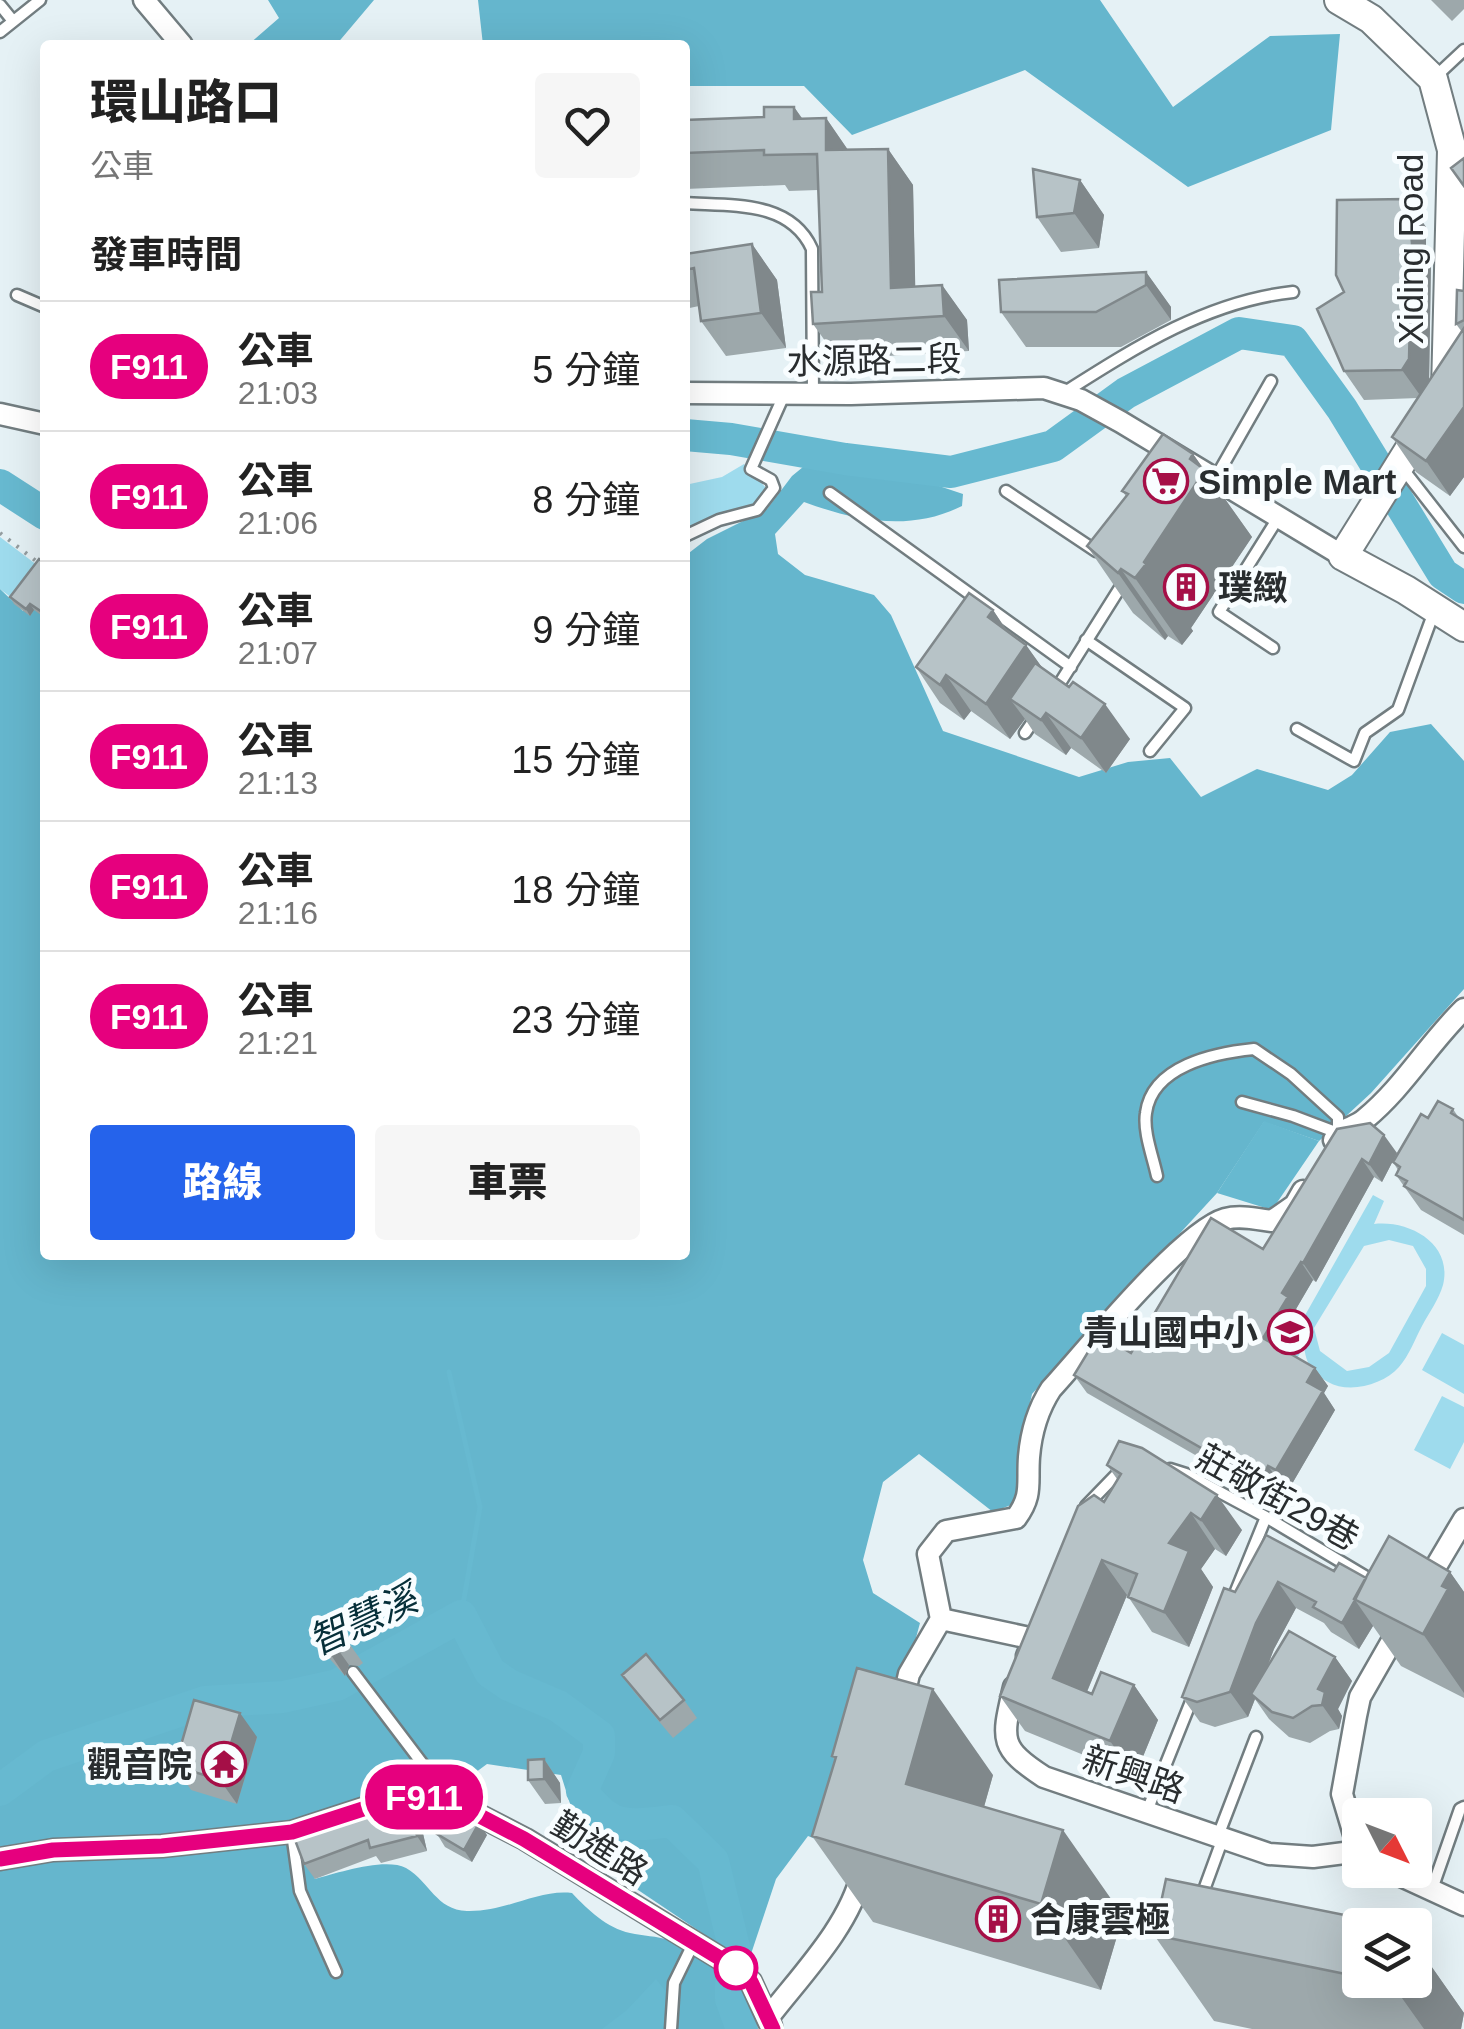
<!DOCTYPE html>
<html lang="zh-TW">
<meta charset="utf-8">
<style>
:root{--surface:#fff;--page:#f6f6f6;--text:#222;--muted:#767676;--line:#e0e0e0;--accent:#2563eb}
body{margin:0;font-family:Helvetica,"Noto Sans TC",sans-serif;background:var(--page);color:var(--text);height:100vh;display:flex;flex-direction:column;font-size:38px;white-space:nowrap}
*{box-sizing:border-box;margin:0}
p{font-size:32px;color:var(--muted)}
.icon{flex:none;width:55px;height:55px;fill:none;stroke:currentColor;stroke-width:2;stroke-linecap:round;stroke-linejoin:round}
.map{position:relative;flex:1;overflow:hidden}
.side{position:absolute;left:40px;top:40px;width:650px;height:1220px;display:flex;flex-direction:column;background:var(--surface);border-radius:10px;box-shadow:0 10px 40px #0002}
.side>*{flex:none}
.badge{padding:0 20px;border-radius:32px;font-size:35px;line-height:65px}
.needle{width:65px;rotate:132deg}
.controls{position:absolute;left:1342px;top:1798px;display:grid;gap:20px}
.controls a{display:grid;place-items:center;width:90px;height:90px;border-radius:10px;background:var(--surface);box-shadow:0 10px 40px #0002;font-size:50px}
.map>.badge{position:absolute;translate:-50% -50%;box-shadow:0 0 0 5px #fff}
h2{padding:0 50px;font-size:38px;line-height:90px}
.round{display:grid;place-items:center;flex:none;width:105px;height:105px;border-radius:10px;background:var(--page)}
.headline{display:flex;align-items:center;justify-content:space-between;height:170px;padding:0 50px}
h1{font-size:48px;font-weight:800;line-height:75px}
.action{display:flex;gap:20px;margin-top:auto;padding:20px 50px}
.action a{flex:1;height:115px;border-radius:10px;background:var(--accent);color:#fff;font-size:40px;font-weight:800;line-height:115px;text-align:center}
.action a+a{background:var(--page);color:var(--text)}
ul{padding:0;list-style:none}
li{display:flex;align-items:center;gap:30px;height:130px;padding:0 50px;border-top:2px solid var(--line)}
li div{flex:1}
li b{display:block;font-size:38px}
li em{font-style:normal}
li .badge{min-width:110px;font-weight:700;text-align:center}
.map>svg:first-child{display:block}
.green{fill:#9edbed;fill-rule:evenodd}
.forest{fill:#65b6cd}
.water{fill:#67b9d0}
.lines{fill:none;stroke-linecap:round;stroke-linejoin:round}
.stream{stroke:#67b9d0;stroke-width:5}
.river{stroke:#67b9d0;stroke-width:32}
.lane-casing{stroke:#727d80;stroke-width:15}
.street-casing{stroke:#727d80;stroke-width:25}
.secondary-casing{stroke:#727d80;stroke-width:32}
.path{stroke:#949da0;stroke-width:4;stroke-dasharray:2.5 8;stroke-linecap:butt}
.lane{stroke:#fff;stroke-width:10}
.street{stroke:#fff;stroke-width:20}
.secondary{stroke:#fff;stroke-width:28}
.wall{fill:#9da8ab}
.shaded-wall{fill:#80888b}
.building{fill:#b7c3c7;stroke:#80888b;stroke-width:2.5}
.line-casing{stroke:#fff;stroke-width:22}
.line{stroke:#e6007e;stroke-width:15}
.stop-dot{fill:#fff;stroke:#e6007e;stroke-width:5}
.labels{text-anchor:middle;dominant-baseline:central;stroke-width:10;stroke-linejoin:round;paint-order:stroke}
.street-label{font-size:35px;fill:#292d2f;stroke:#f8fdff}
.poi-label{font-size:35px;font-weight:bold;fill:#292d2f;stroke:#f8fdff;text-anchor:start}
.water-label{font-size:38px;font-style:italic;fill:#062f39;stroke:#f8fdff}
</style>
<div class="map">
<svg width="1464" height="2029" viewBox="0 0 1464 2029">
<rect width="100%" height="100%" fill="#e5f1f5"/>
<path class="green" d="M744 464 767 489 753 508 685 534V485L722 477Z
M0 537 37 565 12 598 0 589Z
M1373 1195 1384 1201 1374 1224C1410 1220 1453 1244 1443 1285 1439 1299 1429 1313 1422 1326 1415 1339 1409 1356 1399 1367 1383 1385 1349 1394 1328 1382 1312 1373 1306 1364 1304 1346L1295 1362 1282 1356ZM1389 1240 1413 1246 1426 1269V1286L1389 1353 1369 1367 1347 1371 1320 1351 1314 1328 1364 1246Z
M1442 1333 1464 1345V1394L1422 1370Z
M1442 1396 1464 1407V1442L1450 1469 1414 1450Z"/>
<path class="forest" d="M268 0H374L336 45H248L279 18Z
M478 0H1100L1173 107 1270 36 1340 34 1331 130 1188 187 1025 70 852 135 804 86H685V45H483Z
M803 467 924 481 963 494 962 506C910 532 856 521 804 502L775 534 778 554 805 575 874 595 891 615 943 731 1079 777 1128 762 1170 758 1201 797 1257 769 1328 790 1352 775 1390 732 1431 724 1464 761V989L1371 1093 1319 1141 1264 1122 1217 1193 1032 1394 1017 1461 1016 1503 993 1512 919 1454 883 1482 863 1560 873 1593 920 1623 914 1645 896 1680 853 1854 808 1836 776 1879 751 1954 714 1941 580 1851 573 1813 561 1775 487 1764 464 1781 405 1786 296 1820 315 1879C337 1873 385 1857 406 1868 430 1882 436 1910 467 1911 507 1912 538 1889 572 1893 588 1910 607 1928 630 1933 643 1936 657 1936 669 1940 710 1955 737 1989 753 2029H0V589L23 611 45 595V1255H685V556L707 539 767 509 792 476Z"/>
<path class="water" d="M1264 1121 1319 1141 1272 1210 1217 1193Z
M656 1979 666 1992 664 2029H602L627 2010Z"/>
<g class="lines">
<path class="stream" d="M449 1372 480 1507 461 1616"/>
<path class="river" d="M685 435 731 439 845 459 951 472 1053 446 1126 393 1239 333 1293 341 1342 409 1443 574 1464 588
M0 485 45 514
M0 1790 46 1756 205 1702 283 1697 337 1685 461 1616 490 1672 509 1685 558 1706 599 1736V1753L582 1791C611 1831 627 1826 672 1821L713 1861 734 1947
M731 1985V1999L742 2029"/>
<defs>
<path id="lane" d="M0 5 13 21
M0 32 40 0
M1434 78 1464 50
M685 203C731 206 790 200 812 249L813 394
M17 295 45 307
M1065 392C1136 347 1208 301 1293 292
M1403 469 1464 547
M1215 479 1271 381
M1006 491 1096 551
M830 493 1071 667
M685 536 719 520 757 510 774 488 771 480 751 469 784 395
M1086 640 1185 708 1150 751
M1273 648 1219 612 1278 518
M1055 691 1123 583
M1297 729 1354 761 1365 733 1398 710 1435 609
M1025 733 1036 717
M1157 1176C1153 1157 1143 1132 1146 1113 1152 1066 1214 1053 1254 1049L1291 1074 1338 1117V1133L1293 1116 1242 1102
M1170 1469 1186 1474 1266 1517 1378 1584
M1086 1506 1117 1474 1125 1472
M1236 1591 1266 1517
M353 1672 431 1775 445 1799
M1147 1811 1194 1694
M292 1833 300 1891 336 1972
M1218 1836 1256 1737
M1431 1892 1460 1809 1464 1807
M1201 1898 1223 1838
M671 2029 674 1983 694 1942"/>
<path id="street" d="M144 0 182 45
M685 393 851 394 1044 388 1081 400 1121 422 1343 556
M0 414 45 424
M1334 1140C1341 1128 1355 1128 1365 1119 1404 1087 1428 1044 1464 1009
M1425 1585 1464 1519
M941 1619 1034 1639 1027 1656
M1014 1687C1002 1739 998 1747 1044 1777L1269 1854 1313 1857 1360 1851
M901 1709 909 1674 941 1619 928 1554 946 1531 1016 1518C1033 1495 1027 1484 1029 1457 1031 1433 1038 1409 1051 1389 1085 1352 1183 1231 1225 1219 1240 1215 1257 1219 1272 1221L1295 1205 1303 1191
M1359 1851 1342 1794 1356 1716 1360 1697 1400 1627
M0 1859 53 1850 162 1846 292 1832 399 1797H435L457 1804 525 1839 736 1968 751 1982 771 2026
M1388 1870 1464 1905
M768 2018C801 1975 849 1927 862 1873"/>
<path id="secondary" d="M1339 0 1371 19 1433 79 1452 150 1446 390
M1424 426 1343 556 1406 590 1464 627"/>
</defs>
<use href="#lane" class="lane-casing"/>
<use href="#street" class="street-casing"/>
<use href="#secondary" class="secondary-casing"/>
<path class="path" d="M0 533 40 564"/>
<use href="#lane" class="lane"/>
<use href="#street" class="street"/>
<use href="#secondary" class="secondary"/>
</g>
<path class="wall" d="M1431 0H1464V9L1452 21Z
M794 107 802 118H826L848 150 888 149 913 185 915 286 942 285 967 320 969 351 838 359 813 324 822 292 818 190 789 191 785 185 685 189V120L764 117Z
M1080 180 1104 215 1099 248 1061 252 1037 217Z
M1406 199 1426 227V254L1431 262 1429 381 1462 332 1456 324 1464 291V477L1450 496 1416 472 1392 437 1418 398 1364 400 1344 371V292Z
M685 233 687 236 690 253 752 244 777 280 786 348 726 356 701 321 699 306 685 309Z
M1146 272 1171 307V320L1121 347H1026L1001 312Z
M1193 454 1252 537 1191 628 1193 631 1182 645 1168 636 1165 640 1133 613 1087 546 1126 496 1122 491Z
M45 564V618L34 610 30 616 14 604 10 597Z
M993 610 1007 631 1026 645 1043 669 1130 739 1106 773 1071 748 1066 755 1035 734 1025 719 1010 739 971 711 964 720 940 703 916 667Z
M1453 1109 1459 1118 1464 1121V1235L1421 1210 1396 1175 1398 1170 1393 1162 1428 1118Z
M1337 1129 1397 1153 1382 1182 1374 1177 1316 1282 1313 1280 1296 1309 1300 1315 1281 1348 1315 1368 1328 1386 1324 1393 1335 1410 1289 1489 1281 1484 1274 1495 1260 1487 1258 1491 1087 1393 1074 1375 1131 1353 1263 1249Z
M1107 1465 1242 1530 1226 1556 1215 1549 1201 1569 1213 1587 1189 1647 1152 1632 1127 1595 1087 1692 1092 1694 1134 1685 1158 1720 1135 1776 1025 1731 1000 1696 1117 1479Z
M1334 1571 1366 1578 1450 1572 1464 1592V1698L1401 1666 1373 1626 1359 1649 1331 1632 1324 1623 1296 1608 1274 1649 1266 1670 1335 1657 1352 1681 1338 1709 1342 1716 1339 1729 1330 1731 1310 1743 1289 1737 1269 1719 1255 1699 1248 1717 1215 1727 1200 1722 1182 1697 1235 1592Z
M312 1634 346 1639 363 1663 359 1666 349 1665 345 1676 329 1658Z
M622 1675 684 1700 697 1718 673 1738 635 1693Z
M257 1737 237 1804 191 1790 175 1766Z
M832 1756 993 1775 984 1807 1123 1916 1101 1990 873 1922 812 1836 835 1761Z
M544 1759 560 1783 561 1803 545 1804 528 1780Z
M408 1801 419 1816 427 1851 381 1863 376 1856 315 1879 304 1864Z
M437 1834 487 1835 472 1862 445 1847Z
M1360 1925V1980H1415V1943L1464 2013 1461 2029H1252L1214 2021 1154 1935Z"/>
<path class="shaded-wall" d="M794 107 818 142 794 119Z
M826 118 850 153 826 150Z
M888 149 913 185 916 318 891 288Z
M1080 180 1104 215 1099 248 1074 213Z
M1406 199 1426 227V254L1431 262 1429 387 1422 398 1402 370Z
M685 233 687 236 692 269 685 270Z
M752 244 777 280 786 348 761 313Z
M1146 272 1171 307V320L1146 285Z
M942 285 967 320 969 351 944 316Z
M1464 407V477L1450 496 1426 461Z
M1193 454 1252 537 1191 628 1193 631 1182 645 1135 578 1144 562Z
M1121 569 1168 636 1165 640 1118 573Z
M30 604 34 610 30 616 26 609Z
M993 610 1017 646 988 617Z
M1026 645 1051 680 1010 699 1025 719 1010 739 986 704Z
M946 675 971 711 964 720 940 685Z
M1105 704 1130 739 1106 773 1081 738Z
M1046 713 1071 748 1066 755 1041 720Z
M1384 1135 1397 1153 1382 1182 1369 1164Z
M1362 1159 1374 1177 1316 1282 1303 1263Z
M1301 1262 1313 1280 1296 1309 1300 1315 1276 1356 1263 1338 1282 1293Z
M1315 1368 1328 1386 1324 1393 1335 1410 1289 1489 1276 1470 1307 1382Z
M1268 1466 1281 1484 1274 1495 1262 1477Z
M1248 1468 1260 1487 1258 1491 1245 1473Z
M1217 1495 1242 1530 1226 1556 1201 1520Z
M1191 1513 1215 1549 1201 1569 1213 1587 1189 1647 1164 1612 1169 1543Z
M1102 1560 1127 1595 1078 1713 1053 1678Z
M1450 1572 1464 1592V1693L1423 1634 1442 1586Z
M1278 1582 1296 1608 1274 1649 1255 1698 1251 1694 1255 1699 1248 1717 1230 1692 1256 1623Z
M1355 1600 1373 1626 1359 1649 1342 1623Z
M332 1641 349 1665 345 1676 329 1652Z
M1335 1657 1352 1681 1338 1709 1342 1716 1339 1729 1322 1705 1318 1689Z
M1134 1685 1158 1720 1135 1776 1110 1741Z
M933 1689 993 1775 966 1870 906 1784Z
M240 1713 257 1737 237 1804 220 1780Z
M544 1759 560 1783 561 1803 544 1779Z
M408 1801 419 1816 427 1851 417 1836Z
M479 1823 487 1835 472 1862 464 1850Z
M1063 1830 1123 1916 1101 1990 1041 1904Z
M1415 1943 1464 2013 1461 2029H1424L1392 1984 1393 1980H1415Z"/>
<path class="building" d="M764 107H794V119L826 118V150L888 149 891 288 942 285 944 316 813 324 811 292H822L817 154 764 155V150L685 153V120L764 117Z
M1464 158V186L1451 168Z
M1033 169 1080 180 1074 213 1037 217Z
M1406 199V234H1411L1412 243 1409 359 1402 370 1344 371 1317 309 1344 292 1336 275 1337 200Z
M752 244 761 313 701 321 694 268 685 270V254Z
M1146 272V285L1096 312H1001L999 280Z
M1457 290 1464 291V320L1456 324Z
M1464 328V407L1426 461 1392 437Z
M1163 434 1193 454 1190 459 1205 470 1144 562 1146 564 1135 578 1121 569 1118 573 1087 546 1128 494 1122 491Z
M39 559 45 564V614L30 604 26 609 10 597Z
M969 593 993 610 988 617 1026 645 986 704 946 675 940 685 916 667Z
M1035 663 1069 687 1073 682 1105 704 1081 738 1046 713 1041 720 1010 699Z
M1438 1101 1453 1109 1451 1113 1464 1121V1220L1404 1186 1407 1181 1396 1175 1400 1167 1393 1162 1421 1114 1428 1118Z
M1370 1123 1384 1135 1369 1164 1362 1159 1303 1263 1301 1262 1282 1293 1288 1297 1263 1338 1315 1368 1307 1382 1323 1391 1276 1470 1268 1466 1262 1477 1248 1468 1245 1473 1074 1375 1099 1334 1131 1353 1211 1218 1263 1249 1337 1129Z
M1119 1441 1142 1448 1217 1495 1201 1520 1191 1513 1169 1543 1189 1551 1164 1612 1128 1597 1137 1574 1102 1560 1053 1678 1092 1694 1101 1672 1134 1685 1110 1741 1000 1696 1078 1506 1094 1495 1104 1502 1121 1474 1107 1465Z
M1266 1535 1334 1571 1339 1563 1366 1578 1355 1600 1342 1623 1313 1607 1316 1602 1278 1582 1256 1623 1230 1692 1197 1702 1182 1697 1224 1588 1235 1592Z
M1389 1536 1450 1572 1442 1586 1448 1589 1423 1634 1354 1599Z
M328 1620 346 1639 343 1642 332 1641 329 1652 312 1634Z
M1289 1631 1335 1657 1318 1689 1325 1692 1322 1705 1312 1706 1293 1718 1272 1712 1251 1694Z
M646 1654 684 1700 660 1720 622 1675Z
M857 1668 933 1689 906 1784 1063 1830 1041 1904 812 1836 836 1757 832 1756Z
M194 1700 240 1713 220 1780 175 1766Z
M544 1759V1779L528 1780V1760Z
M408 1801 417 1836 370 1848 368 1840 304 1864 295 1840 361 1813Z
M451 1809 479 1823 464 1850 437 1834Z
M1166 1879 1394 1925H1360V1977L1154 1935Z
M1373 1980H1393L1392 1984Z"/>
<g class="lines">
<defs>
<path id="line" d="M0 1859 53 1850 162 1846 292 1832 400 1797H436L457 1804 524 1839 736 1968 751 1982 773 2029"/>
</defs>
<use href="#line" class="line-casing"/>
<use href="#line" class="line"/>
</g>
<defs>
<symbol id="supermarket-ring" viewBox="-11 -11 22 22"><circle r="9.5" fill="#f8fdff" stroke="#a50f47" stroke-width="1.5"/><path d="M-6-5.5h2.5l.6 2H6L4.5 2H-2.5L-4.4-4H-6ZM-1.5 3.2a1.3 1.3 0 1 0 .1 0ZM3 3.2a1.3 1.3 0 1 0 .1 0Z" fill="#a50f47"/></symbol>
<symbol id="building-ring" viewBox="-11 -11 22 22"><circle r="9.5" fill="#f8fdff" stroke="#a50f47" stroke-width="1.5"/><path d="M-4-6H4V6H1V3H-1V6H-4ZM-2.5-4.3h1.7v1.8h-1.7ZM.8-4.3h1.7v1.8H.8ZM-2.5-1h1.7V.8h-1.7ZM.8-1h1.7V.8H.8Z" fill="#a50f47"/></symbol>
<symbol id="school-ring" viewBox="-11 -11 22 22"><circle r="9.5" fill="#f8fdff" stroke="#a50f47" stroke-width="1.5"/><path d="M0-5L7-2L0 1L-7-2ZM-4 1L0 2.5L4 1V4Q0 6-4 4Z" fill="#a50f47"/></symbol>
<symbol id="temple-ring" viewBox="-11 -11 22 22"><circle r="9.5" fill="#f8fdff" stroke="#a50f47" stroke-width="1.5"/><path d="M0-6L5-2H3V0L6.5 2.5H4V6H1.5V3h-3V6H-4V2.5H-6.5L-3 0V-2H-5Z" fill="#a50f47"/></symbol>
</defs>
<g fill-rule="evenodd">
<use href="#supermarket-ring" x="1141" y="456" width="50" height="50"/>
<use href="#building-ring" x="1161" y="562" width="50" height="50"/>
<use href="#school-ring" x="1265" y="1307" width="50" height="50"/>
<use href="#temple-ring" x="199" y="1739" width="50" height="50"/>
<use href="#building-ring" x="973" y="1894" width="50" height="50"/>
</g>
<circle class="stop-dot" cx="736" cy="1968" r="20"/>
<g class="labels">
<g class="street-label">
<text transform="translate(1410 249) rotate(-90)">Xiding Road</text>
<text transform="translate(874 360) rotate(-1)">水源路二段</text>
<text transform="translate(1278 1497) rotate(29)">莊敬街29巷</text>
<text transform="translate(1134 1774) rotate(19)">新興路</text>
<text transform="translate(600 1848) rotate(32)">勤進路</text>
</g>
<g class="poi-label">
<text x="1198" y="481">Simple Mart</text>
<text x="1218" y="587">璞緻</text>
<text x="1258" y="1332" text-anchor="end">青山國中小</text>
<text x="192" y="1764" text-anchor="end">觀音院</text>
<text x="1030" y="1919">合康雲極</text>
</g>
<g class="water-label">
<text transform="translate(363 1620) rotate(-25)">智慧溪</text>
</g>
</g>
</svg>
<div class="controls">
<a><svg class="needle" viewBox="-14 -14 28 28"><path d="M0-13l5 13h-10z" fill="#e53935"/><path d="M0 13l5-13h-10z" fill="#767676"/></svg></a>
<a><svg class="icon" aria-label="layers" viewBox="0 0 24 24"><path d="M12 4l9 5-9 5-9-5zM3 14l9 5 9-5"/></svg></a>
</div>
<b class="badge" style="left:424px;top:1797px;background:#e6007e;color:#fff">F911</b>
<section class="side">
<div class="headline"><div><h1>環山路口</h1><p>公車</p></div><a class="round"><svg class="icon" aria-label="heart" viewBox="0 0 24 24"><path d="M12 20l-8-8c-3-5 5-10 8-4 3-6 11-1 8 4z"/></svg></a></div>
<h2>發車時間</h2>
<ul>
<li><span class="badge" style="background:#e6007e;color:#fff">F911</span><div><b>公車</b><p>21:03</p></div><em>5 分鐘</em></li>
<li><span class="badge" style="background:#e6007e;color:#fff">F911</span><div><b>公車</b><p>21:06</p></div><em>8 分鐘</em></li>
<li><span class="badge" style="background:#e6007e;color:#fff">F911</span><div><b>公車</b><p>21:07</p></div><em>9 分鐘</em></li>
<li><span class="badge" style="background:#e6007e;color:#fff">F911</span><div><b>公車</b><p>21:13</p></div><em>15 分鐘</em></li>
<li><span class="badge" style="background:#e6007e;color:#fff">F911</span><div><b>公車</b><p>21:16</p></div><em>18 分鐘</em></li>
<li><span class="badge" style="background:#e6007e;color:#fff">F911</span><div><b>公車</b><p>21:21</p></div><em>23 分鐘</em></li>
</ul>
<div class="action"><a>路線</a><a>車票</a></div>
</section>
</div>
